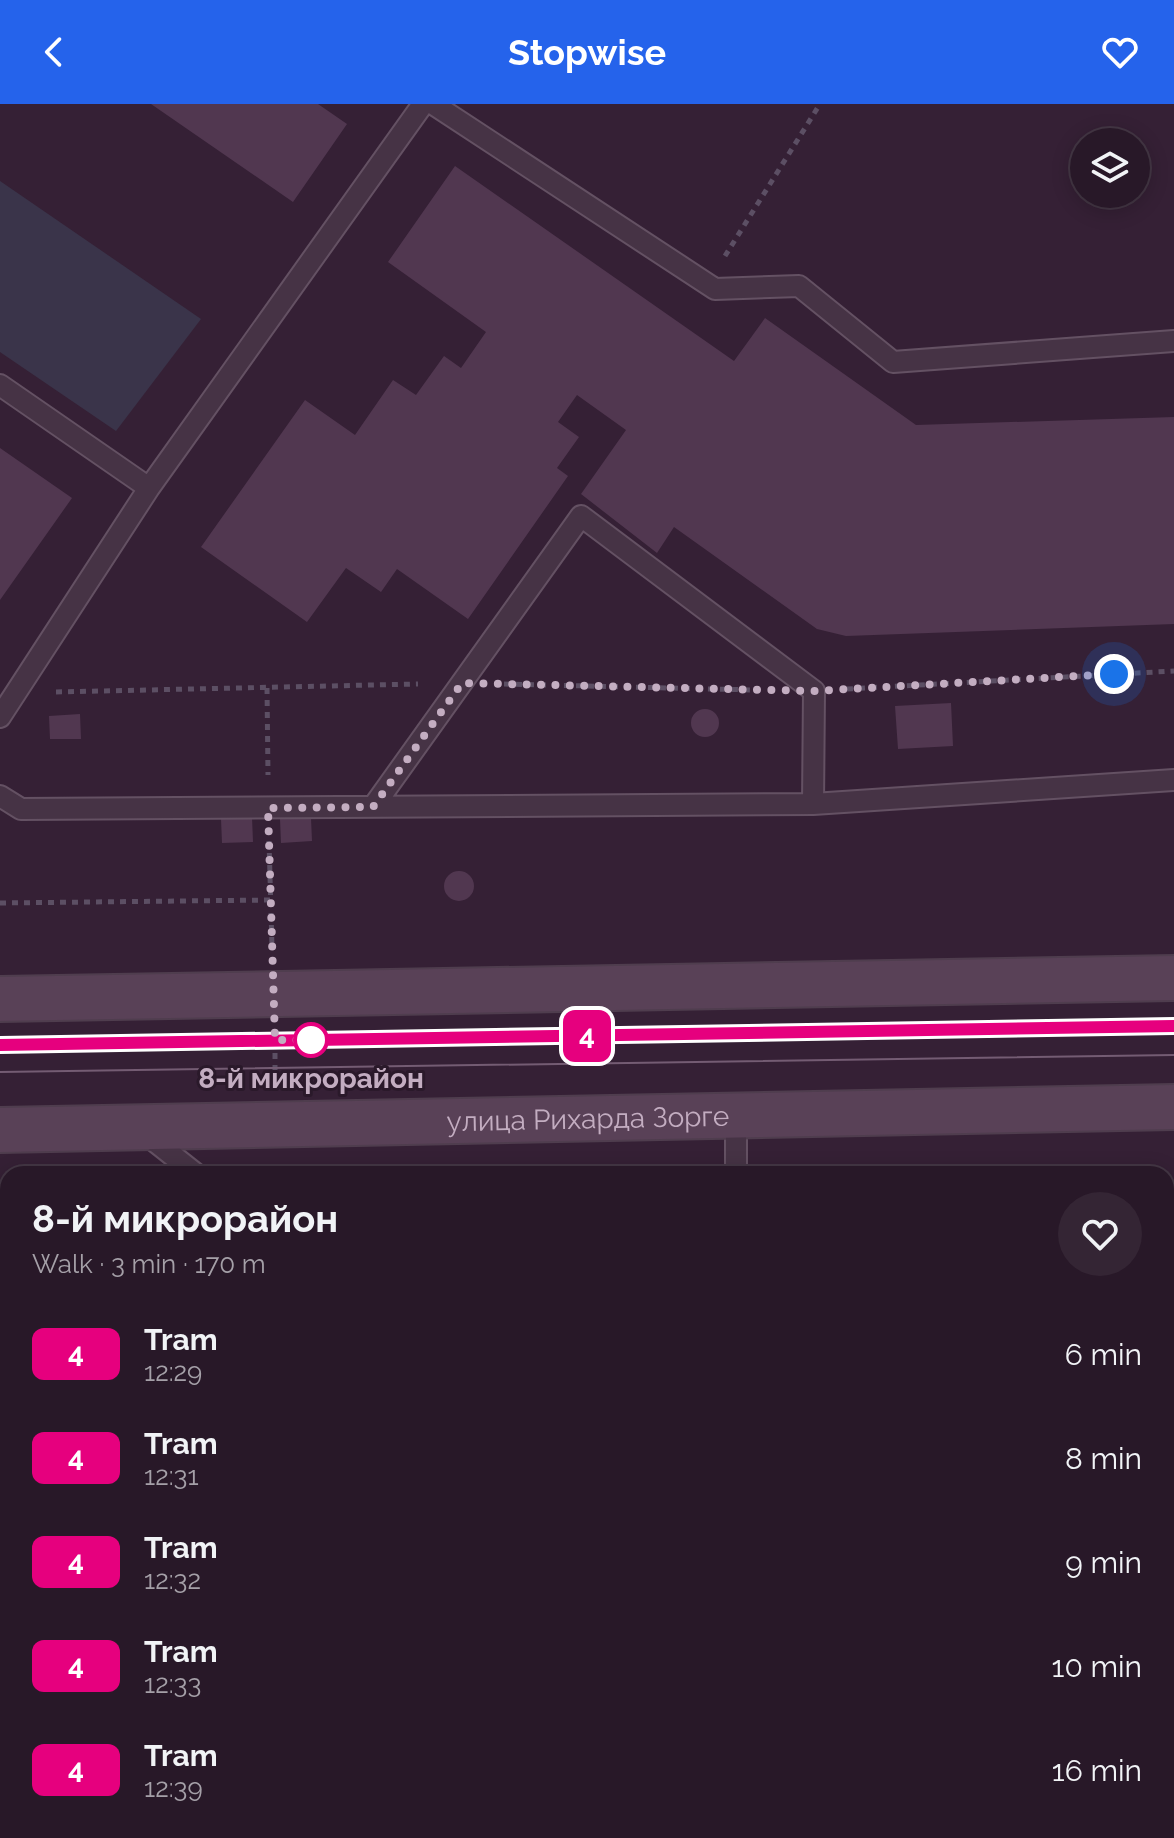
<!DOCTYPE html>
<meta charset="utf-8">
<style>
:root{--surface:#281828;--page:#342534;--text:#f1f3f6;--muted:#a5a0a8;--line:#443745;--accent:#2563eb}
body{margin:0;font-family:Raleway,sans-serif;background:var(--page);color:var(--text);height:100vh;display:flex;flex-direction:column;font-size:30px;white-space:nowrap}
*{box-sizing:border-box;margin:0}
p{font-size:26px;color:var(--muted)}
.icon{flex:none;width:44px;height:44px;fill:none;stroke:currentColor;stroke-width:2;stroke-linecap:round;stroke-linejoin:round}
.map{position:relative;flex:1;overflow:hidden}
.sheet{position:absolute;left:0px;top:1062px;width:1174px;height:672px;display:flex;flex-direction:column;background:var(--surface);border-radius:24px 24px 0 0;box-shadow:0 4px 20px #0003,0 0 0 2px var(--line)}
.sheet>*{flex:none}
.badge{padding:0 16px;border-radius:12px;font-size:28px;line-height:52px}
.fabs{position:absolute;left:1070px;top:24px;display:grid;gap:16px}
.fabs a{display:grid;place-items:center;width:80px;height:80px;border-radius:50%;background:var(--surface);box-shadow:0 4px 20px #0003,0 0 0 2px var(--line);font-size:40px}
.you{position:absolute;width:40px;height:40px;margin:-20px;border:6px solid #fff;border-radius:50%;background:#1a73e8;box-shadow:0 0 0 12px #1a73e833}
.map>.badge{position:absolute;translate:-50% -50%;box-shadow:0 0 0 4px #fff}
.round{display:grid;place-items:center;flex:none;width:84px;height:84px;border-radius:42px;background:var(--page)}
.overview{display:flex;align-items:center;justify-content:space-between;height:136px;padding:0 32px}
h1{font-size:38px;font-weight:700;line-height:60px}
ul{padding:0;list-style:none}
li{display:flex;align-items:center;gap:24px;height:104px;padding:0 32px}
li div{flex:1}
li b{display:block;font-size:30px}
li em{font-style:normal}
li .badge{min-width:88px;font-weight:700;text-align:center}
header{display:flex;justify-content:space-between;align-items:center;height:104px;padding:0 32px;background:var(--accent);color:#fff;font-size:36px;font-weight:700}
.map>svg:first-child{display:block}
.green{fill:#3a344a}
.building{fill:#513750}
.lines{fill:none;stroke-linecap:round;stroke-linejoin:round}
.lane-casing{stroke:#645163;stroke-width:24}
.secondary-casing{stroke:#4f3d4e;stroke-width:48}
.path{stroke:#5c4f64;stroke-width:5;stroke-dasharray:6 6;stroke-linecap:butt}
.lane{stroke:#463345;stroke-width:20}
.secondary{stroke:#594157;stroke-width:44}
.tram{stroke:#745c73;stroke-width:2}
.line-casing{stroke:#fff;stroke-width:18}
.line{stroke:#e6007e;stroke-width:12}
.walk{stroke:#c3adc1;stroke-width:8;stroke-dasharray:0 14.4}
.stop-dot{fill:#fff;stroke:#e6007e;stroke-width:4}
.labels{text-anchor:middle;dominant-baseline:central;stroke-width:6;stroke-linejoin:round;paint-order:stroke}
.stop-label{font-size:28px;font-weight:bold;fill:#c3adc1;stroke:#2a192a}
.street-label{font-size:28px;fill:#c3adc1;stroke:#2a192a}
</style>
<header><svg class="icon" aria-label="back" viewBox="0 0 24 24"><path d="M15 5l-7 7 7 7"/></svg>Stopwise<svg class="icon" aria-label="heart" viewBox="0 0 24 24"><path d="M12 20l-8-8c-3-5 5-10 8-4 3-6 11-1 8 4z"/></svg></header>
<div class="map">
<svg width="1174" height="1734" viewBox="0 0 1174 1734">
<rect width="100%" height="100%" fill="#352035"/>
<path class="green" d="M0 77 201 215 116 327 0 248Z"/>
<path class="building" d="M151 0H318L347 20 293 98Z
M455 62 734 257 765 214 916 321 1174 313V520L846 532 817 525 674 423 657 449 581 390 626 326 577 291 558 318 579 333 557 364 568 372 468 515 397 465 381 488 346 464 307 518 201 443 305 296 355 331 393 276 416 291 444 252 461 264 486 228 388 158Z
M0 344 72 394 0 496Z
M951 599 953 642 898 645 895 602Z
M691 619a14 14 0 1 1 28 0a14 14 0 1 1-28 0Z
M80 610 81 635H50L49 612Z
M252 713 253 738 222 739 221 715Z
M311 714 312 737 281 739 280 715Z
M444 782a15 15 0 1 1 30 0a15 15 0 1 1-30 0Z
M1166 1314H1174V1451H1166Z
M8 1321V1433H0V1322Z"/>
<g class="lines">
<defs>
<path id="lane" d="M433 0 715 185 799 182 893 258 1174 237
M0 281 149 384
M0 613 149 384 423 0
M0 692 21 705 813 700 1174 676
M373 703 581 412 814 587 813 700
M143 1028 196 1070
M736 1070V1012
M1166 1117H1174
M0 1151H8
M1166 1254 1174 1253
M1166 1523H1174
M0 1546H8
M304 1734V1726
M729 1734V1726"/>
<g id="secondary">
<path d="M0 895 1174 874"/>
<path id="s1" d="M0 1026 1174 1003"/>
</g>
</defs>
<use href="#lane" class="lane-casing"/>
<use href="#secondary" class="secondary-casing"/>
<path class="path" d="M725 152 820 0
M504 580 754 586
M267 584 268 671
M847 585 1174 567
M56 588 418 580
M269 737 272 843
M0 799 271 796
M275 937V975
M0 1263H8
M1166 1675 1174 1667
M861 1726 863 1734
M1109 1734 1117 1726"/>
<use href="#lane" class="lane"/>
<use href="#secondary" class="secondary"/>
<path class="tram" d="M0 941 1174 922
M0 968 1174 951"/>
</g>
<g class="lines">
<defs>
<path id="line" d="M0 941 1174 922"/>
</defs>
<use href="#line" class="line-casing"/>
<use href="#line" class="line"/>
<path class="walk" d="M311 936H275L268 704 373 703 462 579 814 587 1114 570"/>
</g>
<circle class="stop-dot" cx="311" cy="936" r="16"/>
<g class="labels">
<g class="stop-label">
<text x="311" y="974">8-й микрорайон</text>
</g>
<g class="street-label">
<text stroke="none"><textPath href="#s1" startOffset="588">улица Рихарда Зорге</textPath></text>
</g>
</g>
</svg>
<div class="fabs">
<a><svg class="icon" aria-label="layers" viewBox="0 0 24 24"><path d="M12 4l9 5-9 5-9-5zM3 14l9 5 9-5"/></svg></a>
</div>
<div class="you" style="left:1114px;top:570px"></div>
<b class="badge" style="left:587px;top:932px;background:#e6007e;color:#fff">4</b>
<section class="sheet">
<div class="overview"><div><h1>8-й микрорайон</h1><p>Walk · 3 min · 170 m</p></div><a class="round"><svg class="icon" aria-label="heart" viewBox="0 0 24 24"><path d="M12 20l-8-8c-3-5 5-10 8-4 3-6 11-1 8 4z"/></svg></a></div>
<ul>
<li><span class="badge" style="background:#e6007e;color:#fff">4</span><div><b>Tram</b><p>12:29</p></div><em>6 min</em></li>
<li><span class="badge" style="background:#e6007e;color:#fff">4</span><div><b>Tram</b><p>12:31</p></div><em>8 min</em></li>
<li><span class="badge" style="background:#e6007e;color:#fff">4</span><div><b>Tram</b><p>12:32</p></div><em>9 min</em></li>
<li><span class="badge" style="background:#e6007e;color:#fff">4</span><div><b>Tram</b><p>12:33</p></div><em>10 min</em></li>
<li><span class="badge" style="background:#e6007e;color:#fff">4</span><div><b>Tram</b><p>12:39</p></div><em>16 min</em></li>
</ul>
</section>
</div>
